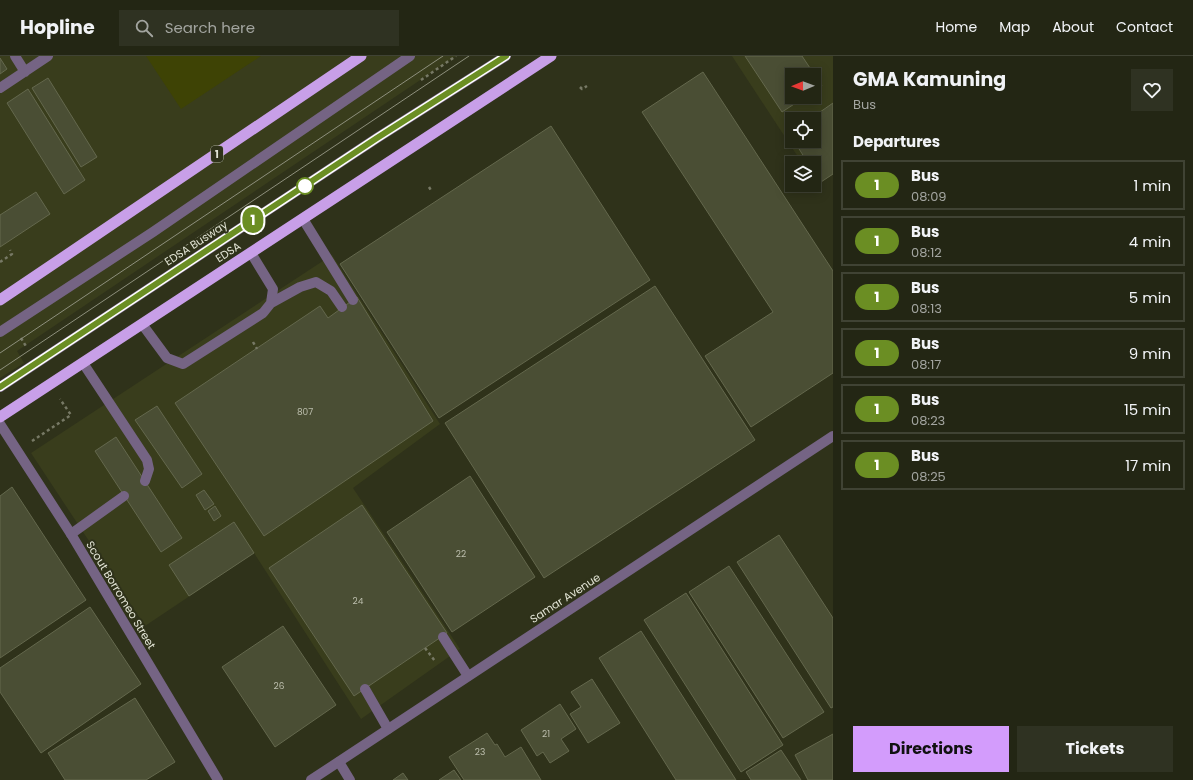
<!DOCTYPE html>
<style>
:root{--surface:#232614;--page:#2f3222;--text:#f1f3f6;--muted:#a3a5a0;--line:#404334;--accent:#d39cfc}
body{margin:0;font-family:Poppins,sans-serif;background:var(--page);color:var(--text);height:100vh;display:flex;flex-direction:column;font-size:15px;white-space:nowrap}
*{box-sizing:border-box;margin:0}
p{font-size:13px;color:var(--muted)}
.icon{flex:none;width:22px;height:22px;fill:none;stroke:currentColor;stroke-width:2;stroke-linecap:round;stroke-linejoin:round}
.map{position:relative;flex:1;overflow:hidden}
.sheet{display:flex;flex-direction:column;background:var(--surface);width:360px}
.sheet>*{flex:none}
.badge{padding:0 8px;border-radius:13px;font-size:14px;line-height:26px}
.needle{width:26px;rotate:269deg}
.tools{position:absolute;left:785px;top:12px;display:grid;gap:8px}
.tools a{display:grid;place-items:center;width:36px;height:36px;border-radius:0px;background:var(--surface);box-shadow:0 2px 10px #0003,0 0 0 1px var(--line);font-size:20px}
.map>.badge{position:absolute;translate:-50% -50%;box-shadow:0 0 0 2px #fff}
h2{padding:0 20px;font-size:15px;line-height:36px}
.round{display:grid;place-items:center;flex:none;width:42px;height:42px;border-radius:0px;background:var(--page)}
.summary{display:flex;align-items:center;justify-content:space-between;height:68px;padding:0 20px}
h1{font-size:19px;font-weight:700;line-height:30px}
.button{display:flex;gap:8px;margin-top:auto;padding:8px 20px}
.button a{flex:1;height:46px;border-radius:0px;background:var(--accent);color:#111;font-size:16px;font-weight:700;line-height:46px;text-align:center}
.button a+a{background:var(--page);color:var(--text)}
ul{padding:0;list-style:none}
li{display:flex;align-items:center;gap:12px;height:50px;margin:0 8px 6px;padding:0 12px;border:2px solid var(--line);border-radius:0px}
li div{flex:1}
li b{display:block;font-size:15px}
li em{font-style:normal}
li .badge{min-width:44px;font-weight:700;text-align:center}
header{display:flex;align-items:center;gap:24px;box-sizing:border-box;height:56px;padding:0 20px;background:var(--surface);border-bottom:1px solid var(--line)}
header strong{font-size:19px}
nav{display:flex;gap:22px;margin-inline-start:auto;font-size:14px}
.search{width:280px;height:36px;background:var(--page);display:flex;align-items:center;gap:10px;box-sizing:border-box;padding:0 14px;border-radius:0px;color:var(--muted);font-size:15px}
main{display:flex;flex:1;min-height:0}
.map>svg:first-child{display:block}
.built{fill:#393d1c;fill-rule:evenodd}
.green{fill:#3e4305}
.building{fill:#4a4e34;stroke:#64684d}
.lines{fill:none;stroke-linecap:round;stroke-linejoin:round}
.path{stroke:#777965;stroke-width:2.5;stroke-dasharray:3 3;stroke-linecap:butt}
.service{stroke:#756484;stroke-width:10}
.minor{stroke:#756484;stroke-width:10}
.tertiary{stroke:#756484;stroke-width:10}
.trunk{stroke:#c89fe8;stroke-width:11}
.tram{stroke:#8e907d;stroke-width:1}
.line-casing{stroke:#fff;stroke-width:9}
.line{stroke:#6b8e23;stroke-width:6}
.stop-dot{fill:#fff;stroke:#6b8e23;stroke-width:2}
.labels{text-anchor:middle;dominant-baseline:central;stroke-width:4;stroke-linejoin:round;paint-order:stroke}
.number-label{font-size:9px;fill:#bcbead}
.shield{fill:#2f321a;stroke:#acaf9d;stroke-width:1}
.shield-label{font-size:10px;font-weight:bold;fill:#e2e4d5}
.street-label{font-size:11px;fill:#e2e4d5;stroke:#2f321a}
</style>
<header>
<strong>Hopline</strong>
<div class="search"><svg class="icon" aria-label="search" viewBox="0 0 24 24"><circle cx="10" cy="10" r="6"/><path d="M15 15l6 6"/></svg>Search here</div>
<nav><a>Home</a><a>Map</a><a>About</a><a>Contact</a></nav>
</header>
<main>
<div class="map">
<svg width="833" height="724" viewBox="0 0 833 724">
<rect width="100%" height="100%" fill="#2f321a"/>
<path class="built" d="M0 0H456L17 295 24 307 0 322Z
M732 0H833V118L816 129 814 126V107H802ZM792 19H814V41H792ZM792 63H814V85H792Z
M332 199 440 368 353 432 460 593 361 663 254 497 145 570 31 397Z"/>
<path class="green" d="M146 0H261L181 53Z"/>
<path class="building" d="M745 0H802L822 30 814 35V19H792V41H805L782 56Z
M0 2 7 13 0 18Z
M703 16 833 215V317L751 371 705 300 773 256 642 56Z
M48 22 97 101 81 111 32 32Z
M28 33 85 124 64 138 7 47Z
M833 47V118L821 126 814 116V107H808L794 85H814V63H810Z
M551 70 650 224 439 362 340 208Z
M36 136 50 158 0 191V159Z
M655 230 755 384 544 522 445 367Z
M357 241 433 365 264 480 175 347 320 250 328 262Z
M157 350 202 418 182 432 135 364Z
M116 381 182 482 161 496 95 395Z
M470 420 535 521 452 576 387 476Z
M12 431 86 544 0 602V440Z
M204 434 214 448 205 454 196 439Z
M362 449 447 577 354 640 269 512Z
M215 450 221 460 214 465 208 455Z
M234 466 254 497 189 540 169 509Z
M779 479 833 562V651L831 652 737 506Z
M729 510 824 656 783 682 689 536Z
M686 537 783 689 741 716 644 564Z
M90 551 141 628 41 697 0 636V612Z
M283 570 336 649 275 691 222 611Z
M641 575 736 724H676L599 602Z
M592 623 620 667 588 687 570 658 581 651 571 636Z
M135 642 175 706 146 724H65L48 697Z
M560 648 576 673 561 683 569 695 550 707 543 696 537 700 521 674Z
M487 677 495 689 497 688 505 701 521 691 541 724H464L449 701Z
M833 678V724H808L795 699Z
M781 694 801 724H751L746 716Z
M454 714 461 724H439Z
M403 717 408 724H393Z"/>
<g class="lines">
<path class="path" d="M421 24 456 0
M580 31 582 33 587 30
M429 131 432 136
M0 206 12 198 10 194
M21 282 27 292
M253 286 257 293
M32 385 71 359 60 343
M425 592 435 605"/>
<path class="service" d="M15 0 25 16
M0 32 48 0
M303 163 353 244
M271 247 300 231 316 226 331 235 342 251
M142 268 167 302 183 308 263 257 271 247 273 233 251 197
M0 276 153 176 410 0
M83 307 147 404 149 413 145 425
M0 331 377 82 506 0
M71 478 124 440
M443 581 468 620
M365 633 388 673
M339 706 350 724"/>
<path class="minor" d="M311 724 833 380"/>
<path class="tertiary" d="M0 368 71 478 218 724"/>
<path class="trunk" d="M0 244 361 0
M0 361 551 0"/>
<path class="tram" d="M0 297 443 0
M0 314 469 0"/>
</g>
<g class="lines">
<defs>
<path id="line" d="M0 331 377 82 506 0"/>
</defs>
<use href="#line" class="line-casing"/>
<use href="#line" class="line"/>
</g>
<circle class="stop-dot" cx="305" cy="130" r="8"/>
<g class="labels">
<g class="number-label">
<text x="305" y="356">807</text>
<text x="461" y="498">22</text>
<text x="358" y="545">24</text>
<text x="279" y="630">26</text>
<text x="546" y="678">21</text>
<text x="480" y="696">23</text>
</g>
<rect class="shield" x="211" y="90" width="12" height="16" rx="3"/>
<g class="shield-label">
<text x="217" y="98">1</text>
</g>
<g class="street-label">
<text transform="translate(196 187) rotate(-33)">EDSA Busway</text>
<text transform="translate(228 196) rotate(-33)">EDSA</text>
<text transform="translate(121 539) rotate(59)">Scout Borromeo Street</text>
<text transform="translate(565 542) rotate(-33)">Samar Avenue</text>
</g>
</g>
</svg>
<div class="tools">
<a><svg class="needle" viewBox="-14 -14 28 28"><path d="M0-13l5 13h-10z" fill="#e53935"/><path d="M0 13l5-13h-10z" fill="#a3a5a0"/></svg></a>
<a><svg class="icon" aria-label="locate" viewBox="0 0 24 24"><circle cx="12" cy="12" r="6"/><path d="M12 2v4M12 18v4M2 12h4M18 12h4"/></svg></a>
<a><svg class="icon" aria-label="layers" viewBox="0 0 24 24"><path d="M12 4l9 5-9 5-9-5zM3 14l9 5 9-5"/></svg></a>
</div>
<b class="badge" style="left:253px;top:164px;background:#6b8e23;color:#fff">1</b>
</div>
<section class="sheet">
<div class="summary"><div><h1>GMA Kamuning</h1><p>Bus</p></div><a class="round"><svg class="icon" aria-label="heart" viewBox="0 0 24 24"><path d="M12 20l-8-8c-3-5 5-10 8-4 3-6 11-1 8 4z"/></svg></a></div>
<h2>Departures</h2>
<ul>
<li><span class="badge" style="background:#6b8e23;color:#fff">1</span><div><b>Bus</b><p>08:09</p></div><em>1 min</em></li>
<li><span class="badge" style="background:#6b8e23;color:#fff">1</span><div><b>Bus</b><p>08:12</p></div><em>4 min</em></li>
<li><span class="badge" style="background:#6b8e23;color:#fff">1</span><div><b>Bus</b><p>08:13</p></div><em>5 min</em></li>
<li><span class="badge" style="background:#6b8e23;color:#fff">1</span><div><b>Bus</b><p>08:17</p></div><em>9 min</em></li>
<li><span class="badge" style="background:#6b8e23;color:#fff">1</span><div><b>Bus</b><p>08:23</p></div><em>15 min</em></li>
<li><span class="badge" style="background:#6b8e23;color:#fff">1</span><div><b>Bus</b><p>08:25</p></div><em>17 min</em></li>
</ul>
<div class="button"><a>Directions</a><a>Tickets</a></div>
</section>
</main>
